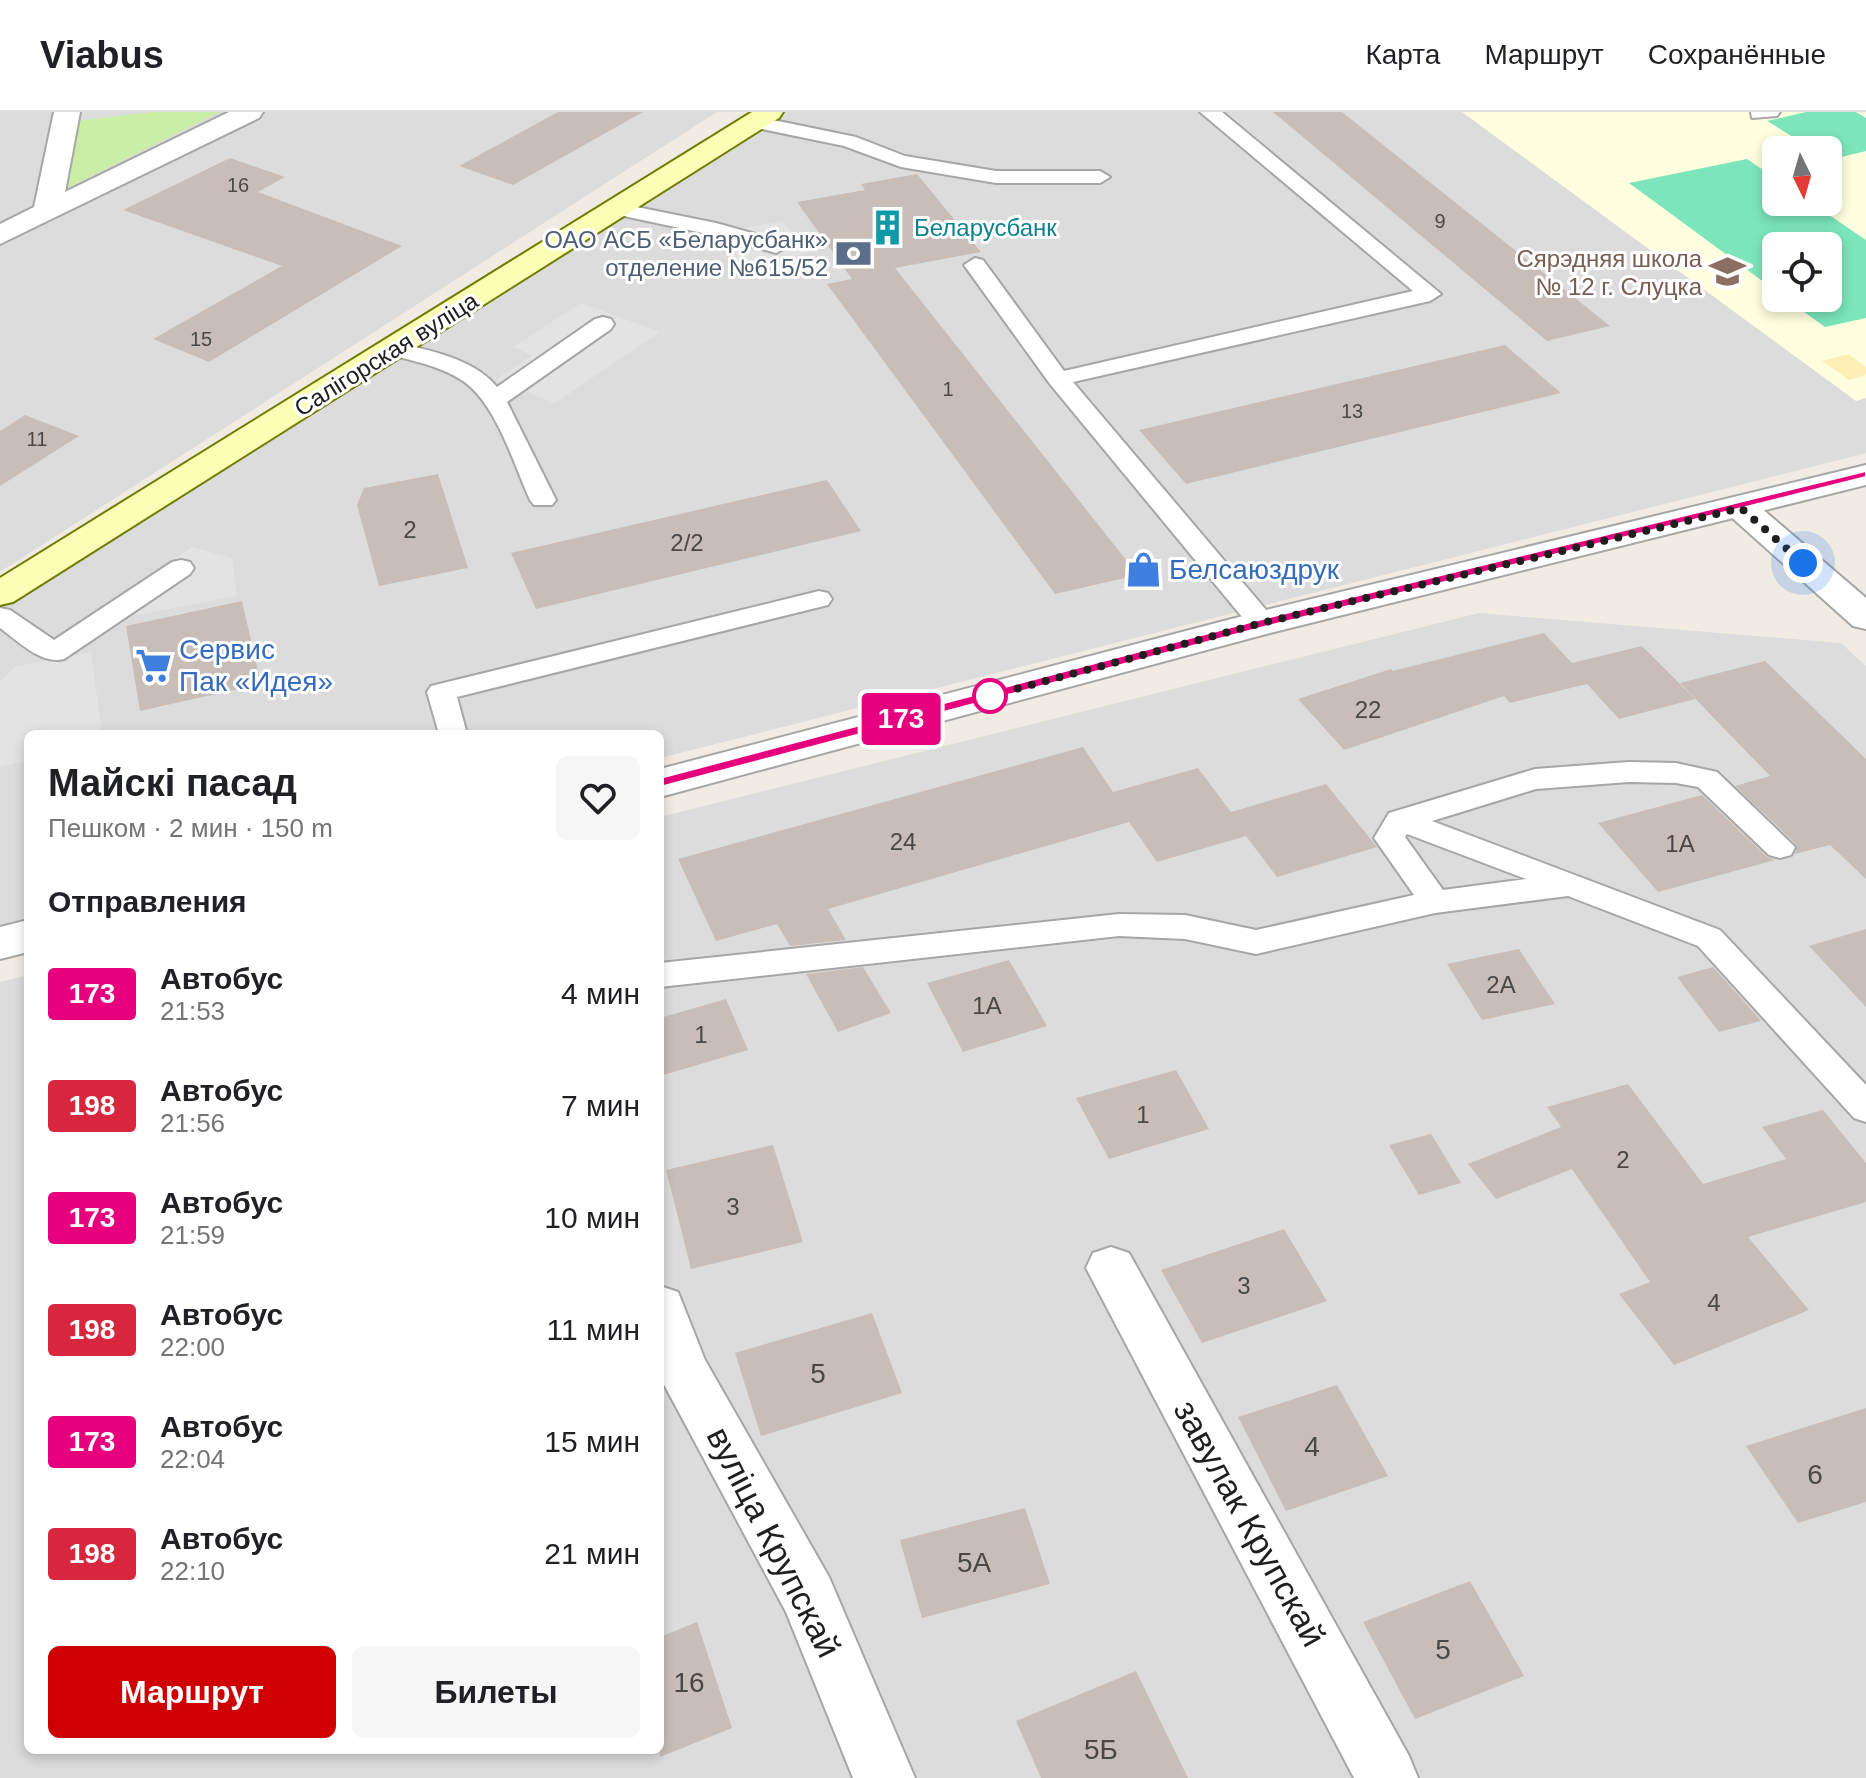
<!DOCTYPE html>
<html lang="ru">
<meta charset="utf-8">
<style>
:root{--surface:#fff;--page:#f6f6f6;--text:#202124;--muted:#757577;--line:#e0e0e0;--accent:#ce0003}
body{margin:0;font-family:Helvetica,sans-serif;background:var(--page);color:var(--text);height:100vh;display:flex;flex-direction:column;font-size:30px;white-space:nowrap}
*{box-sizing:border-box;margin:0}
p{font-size:26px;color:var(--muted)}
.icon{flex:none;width:44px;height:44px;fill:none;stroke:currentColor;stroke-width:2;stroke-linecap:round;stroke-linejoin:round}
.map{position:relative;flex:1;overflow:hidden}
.drawer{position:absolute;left:24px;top:618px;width:640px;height:1024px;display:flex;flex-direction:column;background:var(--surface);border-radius:12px;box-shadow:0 4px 12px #0003}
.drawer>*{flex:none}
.badge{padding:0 16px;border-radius:6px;font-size:28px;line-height:52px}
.needle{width:52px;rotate:175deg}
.buttons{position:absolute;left:1762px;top:24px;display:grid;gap:16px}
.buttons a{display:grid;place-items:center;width:80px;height:80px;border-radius:12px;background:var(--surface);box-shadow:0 4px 12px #0003;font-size:40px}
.you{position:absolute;width:40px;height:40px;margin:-20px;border:6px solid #fff;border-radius:50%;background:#1a73e8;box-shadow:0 0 0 12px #1a73e833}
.map>.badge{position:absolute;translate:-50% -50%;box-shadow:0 0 0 4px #fff}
h2{padding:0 24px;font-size:30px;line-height:72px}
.round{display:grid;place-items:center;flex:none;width:84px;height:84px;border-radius:12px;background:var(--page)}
.headline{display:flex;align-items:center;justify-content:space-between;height:136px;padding:0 24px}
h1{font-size:38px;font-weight:700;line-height:60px}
.action{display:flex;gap:16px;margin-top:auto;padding:16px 24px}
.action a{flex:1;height:92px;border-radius:12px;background:var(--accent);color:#fff;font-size:32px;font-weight:700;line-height:92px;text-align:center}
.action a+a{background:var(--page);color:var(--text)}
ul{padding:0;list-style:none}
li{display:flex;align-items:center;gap:24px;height:112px;padding:0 24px}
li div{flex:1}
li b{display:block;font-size:30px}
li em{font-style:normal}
li .badge{min-width:88px;font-weight:700;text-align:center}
header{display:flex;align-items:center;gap:48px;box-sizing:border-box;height:112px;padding:0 40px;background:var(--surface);border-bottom:2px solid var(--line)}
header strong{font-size:38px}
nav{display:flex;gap:44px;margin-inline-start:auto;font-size:28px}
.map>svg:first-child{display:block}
.residential{fill:#dddcdc;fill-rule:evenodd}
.education{fill:#ffffdf;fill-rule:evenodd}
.grass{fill:#cbeea6}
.sand{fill:#ffefb4}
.pitch{fill:#7ce5bb}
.parking{fill:#e3e3e3}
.building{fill:#c9beb7}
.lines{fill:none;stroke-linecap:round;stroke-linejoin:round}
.service-casing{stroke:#a6a6a6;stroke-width:4}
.minor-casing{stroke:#a6a6a6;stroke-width:4}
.tertiary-casing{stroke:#a6a6a6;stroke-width:4}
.secondary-casing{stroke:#707c00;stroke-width:4}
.service{fill:#fff;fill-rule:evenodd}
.minor{fill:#fff;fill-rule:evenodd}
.tertiary{fill:#fff;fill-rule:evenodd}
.secondary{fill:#fbfeb5;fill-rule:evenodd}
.line{fill:#e6007e;stroke:#fff;stroke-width:2}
.walk{stroke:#1f1f1f;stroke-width:8;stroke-dasharray:0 14.4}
.stop-dot{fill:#fff;stroke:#e6007e;stroke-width:4}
.labels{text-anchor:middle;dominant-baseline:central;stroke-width:6;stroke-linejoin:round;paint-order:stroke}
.far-number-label{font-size:20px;fill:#4a4745}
.far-culture-label{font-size:24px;fill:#0d838f;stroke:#fff;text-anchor:start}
.far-service-label{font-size:24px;fill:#4e5e75;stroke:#fff;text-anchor:end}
.far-education-label{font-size:24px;fill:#785e54;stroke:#fff;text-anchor:end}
.far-street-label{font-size:24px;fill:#1f1f1f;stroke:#fff}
.number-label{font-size:24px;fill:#4a4745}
.shop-label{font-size:28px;fill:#366cbe;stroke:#fff;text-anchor:start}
.near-number-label{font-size:28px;fill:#4a4745}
.near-street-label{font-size:34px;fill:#1f1f1f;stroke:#fff}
</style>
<header>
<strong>Viabus</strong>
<nav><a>Карта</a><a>Маршрут</a><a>Сохранённые</a></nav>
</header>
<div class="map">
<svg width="1866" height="1666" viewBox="0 0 1866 1666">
<rect width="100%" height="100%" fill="#f0ece4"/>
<path class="residential" d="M0 0H717L0 460Z
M779 0H1866V341L660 646V622H28V808L0 815V494ZM1776 38H1828V90H1776ZM1776 134H1828V186H1776Z
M1479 501 1841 531 1866 554V1666H0V870L28 863V1638H660V705Z"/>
<path class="education" d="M1462 0H1866V286L1856 289ZM1776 38H1828V90H1776ZM1776 134H1828V186H1776Z"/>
<path class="grass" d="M153 0H220L66 77 75 9Z"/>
<path class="sand" d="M1848 242 1866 255V263L1849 268 1822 249Z"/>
<path class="pitch" d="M1806 0H1856L1866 6V39L1829 48 1828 38H1814L1767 9Z
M1747 47 1776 67V90H1810L1866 128V206L1825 215 1785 186H1828V134H1776V179L1629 71Z"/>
<path class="parking" d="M783 109 808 141 742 155 719 121Z
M581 191 660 220 555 291 495 268 532 243 513 235Z
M192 435 232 446 237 484 137 503 109 493Z
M91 540 102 622H28V648L0 655V570L16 554Z"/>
<path class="building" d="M558 0H643L513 73 459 54Z
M1273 0H1342L1610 214 1547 229Z
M230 46 285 65 258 80 402 134 209 250 153 227 282 154 123 98Z
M917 62 981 140 895 156 1138 463 1055 482 827 172 852 167 797 90 865 78 861 72Z
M1505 233 1561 281 1186 372 1139 318Z
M25 303 79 324 0 374V319Z
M438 362 468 456 379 474 357 393 364 376Z
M827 368 861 419 536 497 511 441Z
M242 489 261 572 140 599 126 514Z
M1544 521 1572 551 1642 534 1695 587 1619 607 1587 572 1510 591 1504 584 1344 638 1298 587 1391 557 1393 559Z
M1765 549 1866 647V767L1830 733 1795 742 1797 733 1735 674 1770 664 1680 571Z
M1083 635 1113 680 1198 656 1231 700 1326 672 1377 735 1277 765 1246 724 1157 750 1129 710 828 797 846 828 790 834 777 812 716 829 678 747Z
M1702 683 1767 745 1775 748 1658 780 1598 711Z
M1866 817V895L1809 834Z
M1519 837 1555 892 1482 908 1447 852Z
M1009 848 1047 914 963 940 927 871Z
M863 855 891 901 838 920 806 862Z
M1713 855 1758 905 1761 909 1719 920 1677 865Z
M726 887 748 938 660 964V906Z
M1176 958 1209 1017 1109 1047 1076 986Z
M1628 972 1703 1072 1786 1047 1762 1015 1823 998 1866 1051V1090L1748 1125 1809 1198 1674 1253 1619 1182 1650 1170 1572 1057 1496 1087 1468 1052 1561 1015 1547 995Z
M1431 1022 1461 1071 1419 1083 1389 1033Z
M773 1033 803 1130 691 1157 666 1058Z
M1284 1117 1327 1189 1202 1231 1161 1158Z
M872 1201 902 1281 761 1324 735 1241Z
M1337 1273 1388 1364 1286 1399 1238 1305Z
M1866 1296V1390L1798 1411 1746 1334Z
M1025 1396 1050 1472 922 1506 900 1428Z
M1470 1469 1524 1564 1415 1607 1363 1510Z
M697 1510 732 1616 660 1645V1525Z
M1136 1559 1188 1666H1041L1016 1609Z"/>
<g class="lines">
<defs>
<path id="service" d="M1200 0H1222L1441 182 1430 189 1073 270 1272 505 1276 511 1272 517 1262 519 1252 517 1050 272 964 153 975 146 983 148 1064 259 1413 179Z
M1751 0H1780L1777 4 1752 6Z
M754 4 856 25 905 44 996 59H1100L1110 65 1100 71H996L901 55 844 34 747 14 744 10 747 6Z
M617 91 716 111 784 130 787 135 776 141 712 123 610 101 607 97 610 93Z
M603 205 611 207 614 212 611 217 507 290 556 388 552 393H534L530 388C514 353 496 291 463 269 441 254 413 249 387 242L384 237 387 232 395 230C430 239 473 246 497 275L595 207Z
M181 448 190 450 194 456 190 462 64 547C41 553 18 529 0 516V496L10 498 54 528 172 450Z
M819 479 828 481 832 487 828 493 457 585 467 622H439L427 580 431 574Z
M1629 650 1676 651 1717 660 1795 735 1791 743 1780 746 1769 743 1698 675 1676 671 1629 670 1536 677 1432 709 1720 818 1866 973V1010L1854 1006 1698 834 1568 784 1435 801 1256 842 1185 827 1119 824 660 875V851L1119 802 1185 803 1256 818 1414 783 1374 726 1389 701 1535 657ZM1407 722 1526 767 1443 778 1405 725Z"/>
<path id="minor" d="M54 0H80L65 80 229 0H263L259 6 0 132V112L34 95Z
M1741 386 1753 389 1866 486V517L1853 514 1729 403 1724 396 1729 389Z
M1111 1135 1129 1141 1409 1644 1418 1666H1354L1086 1156 1093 1141Z
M660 1174 678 1180 705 1248 829 1465 915 1666H853L786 1500 660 1265Z"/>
<path id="tertiary" d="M1866 353V373L1270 521 660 685V657L1262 499Z
M28 808V840L0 847V815Z"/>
<path id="secondary" d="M752 0H783L779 6 13 490 0 493V466Z"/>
</defs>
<use href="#service" class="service-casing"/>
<use href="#minor" class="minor-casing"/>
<use href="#tertiary" class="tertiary-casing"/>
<use href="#secondary" class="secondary-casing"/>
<use href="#service" class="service"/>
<use href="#minor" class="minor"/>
<use href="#tertiary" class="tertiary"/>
<use href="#secondary" class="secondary"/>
</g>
<path class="line" d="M1866 359V365L1264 515 660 675 653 671 660 666 1262 507Z"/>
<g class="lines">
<path class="walk" d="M990 584 1262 511 1741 396 1803 451"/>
</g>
<defs>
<symbol id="building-bare" viewBox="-9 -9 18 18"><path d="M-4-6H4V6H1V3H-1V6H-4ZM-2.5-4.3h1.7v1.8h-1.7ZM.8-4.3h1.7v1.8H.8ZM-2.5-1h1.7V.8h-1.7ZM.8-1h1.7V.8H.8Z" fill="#0f9aa8" stroke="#fff" stroke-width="2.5" paint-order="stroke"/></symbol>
<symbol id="bank-bare" viewBox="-9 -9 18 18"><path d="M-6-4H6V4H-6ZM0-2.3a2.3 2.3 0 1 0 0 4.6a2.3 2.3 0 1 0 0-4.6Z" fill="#5c6f8a" stroke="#fff" stroke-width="2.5" paint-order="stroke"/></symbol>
<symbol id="school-bare" viewBox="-9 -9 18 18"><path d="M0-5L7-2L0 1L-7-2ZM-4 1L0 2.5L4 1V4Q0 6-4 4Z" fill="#8d6e63" stroke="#fff" stroke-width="2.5" paint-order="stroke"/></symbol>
<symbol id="shop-bare" viewBox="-9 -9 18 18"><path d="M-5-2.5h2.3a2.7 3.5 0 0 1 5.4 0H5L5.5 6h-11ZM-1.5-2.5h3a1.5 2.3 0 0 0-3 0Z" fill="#3f7fe0" stroke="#fff" stroke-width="2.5" paint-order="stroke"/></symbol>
<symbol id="supermarket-bare" viewBox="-9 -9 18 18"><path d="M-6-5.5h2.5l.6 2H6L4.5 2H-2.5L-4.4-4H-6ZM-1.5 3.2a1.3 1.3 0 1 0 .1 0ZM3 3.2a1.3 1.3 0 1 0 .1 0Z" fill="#3f7fe0" stroke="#fff" stroke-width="2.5" paint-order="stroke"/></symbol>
</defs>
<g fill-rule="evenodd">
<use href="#building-bare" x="862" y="90" width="51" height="51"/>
<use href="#bank-bare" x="828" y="116" width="51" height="51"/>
<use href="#school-bare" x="1702" y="134" width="51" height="51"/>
<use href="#shop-bare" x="1118" y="432" width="51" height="51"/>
<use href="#supermarket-bare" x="128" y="528" width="51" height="51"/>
</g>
<circle class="stop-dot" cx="990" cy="584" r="16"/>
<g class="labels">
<g class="far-number-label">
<text x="238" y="73">16</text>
<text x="1440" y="109">9</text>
<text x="201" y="227">15</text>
<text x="948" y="277">1</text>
<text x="1352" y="299">13</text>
<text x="37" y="327">11</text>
</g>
<g class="far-culture-label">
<text x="914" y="115">Беларусбанк</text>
</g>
<g class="far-service-label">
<text x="828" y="127">ОАО АСБ «Беларусбанк»<tspan x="828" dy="28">отделение №615/52</tspan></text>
</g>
<g class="far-education-label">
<text x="1702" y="146">Сярэдняя школа<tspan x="1702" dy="28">№ 12 г. Слуцка</tspan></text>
</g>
<g class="far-street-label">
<text transform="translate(386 242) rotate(-32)">Салігорская вуліца</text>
</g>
<g class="number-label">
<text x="410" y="417">2</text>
<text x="687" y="430">2/2</text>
<text x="1368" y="597">22</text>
<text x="903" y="729">24</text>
<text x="1680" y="731">1А</text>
<text x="1501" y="872">2А</text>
<text x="987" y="893">1А</text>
<text x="701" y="922">1</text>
<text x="1143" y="1002">1</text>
<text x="1623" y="1047">2</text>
<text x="733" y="1094">3</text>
<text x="1244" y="1173">3</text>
<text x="1714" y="1190">4</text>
</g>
<g class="shop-label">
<text x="1169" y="457">Белсаюздрук</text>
<text x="179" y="537">Сервис<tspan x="179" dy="32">Пак «Идея»</tspan></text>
</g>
<g class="near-number-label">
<text x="818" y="1261">5</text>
<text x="1312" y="1334">4</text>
<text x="1815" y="1362">6</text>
<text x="974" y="1450">5А</text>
<text x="1443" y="1537">5</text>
<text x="689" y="1570">16</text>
<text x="1101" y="1637">5Б</text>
</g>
<g class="near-street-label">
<text transform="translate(1250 1411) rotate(61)">завулак Крупскай</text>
<text transform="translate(774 1430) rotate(63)">вуліца Крупскай</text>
</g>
</g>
</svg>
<div class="buttons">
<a><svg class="needle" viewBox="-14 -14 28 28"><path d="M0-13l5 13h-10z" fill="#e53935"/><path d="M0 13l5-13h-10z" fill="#757577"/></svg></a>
<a><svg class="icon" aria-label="locate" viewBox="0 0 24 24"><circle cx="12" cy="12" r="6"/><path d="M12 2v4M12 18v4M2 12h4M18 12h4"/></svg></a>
</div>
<div class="you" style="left:1803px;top:451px"></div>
<b class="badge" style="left:901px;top:607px;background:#e6007e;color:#fff">173</b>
<section class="drawer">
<div class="headline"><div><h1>Майскі пасад</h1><p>Пешком · 2 мин · 150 m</p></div><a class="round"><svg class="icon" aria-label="heart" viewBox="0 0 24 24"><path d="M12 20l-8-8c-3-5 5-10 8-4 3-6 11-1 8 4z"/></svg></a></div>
<h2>Отправления</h2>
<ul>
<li><span class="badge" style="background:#e6007e;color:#fff">173</span><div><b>Автобус</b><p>21:53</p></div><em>4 мин</em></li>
<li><span class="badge" style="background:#d7263d;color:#fff">198</span><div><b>Автобус</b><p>21:56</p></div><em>7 мин</em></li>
<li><span class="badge" style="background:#e6007e;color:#fff">173</span><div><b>Автобус</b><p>21:59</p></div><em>10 мин</em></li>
<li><span class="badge" style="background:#d7263d;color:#fff">198</span><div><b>Автобус</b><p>22:00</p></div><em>11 мин</em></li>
<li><span class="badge" style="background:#e6007e;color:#fff">173</span><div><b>Автобус</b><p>22:04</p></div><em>15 мин</em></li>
<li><span class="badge" style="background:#d7263d;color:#fff">198</span><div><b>Автобус</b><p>22:10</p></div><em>21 мин</em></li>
</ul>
<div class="action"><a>Маршрут</a><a>Билеты</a></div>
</section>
</div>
